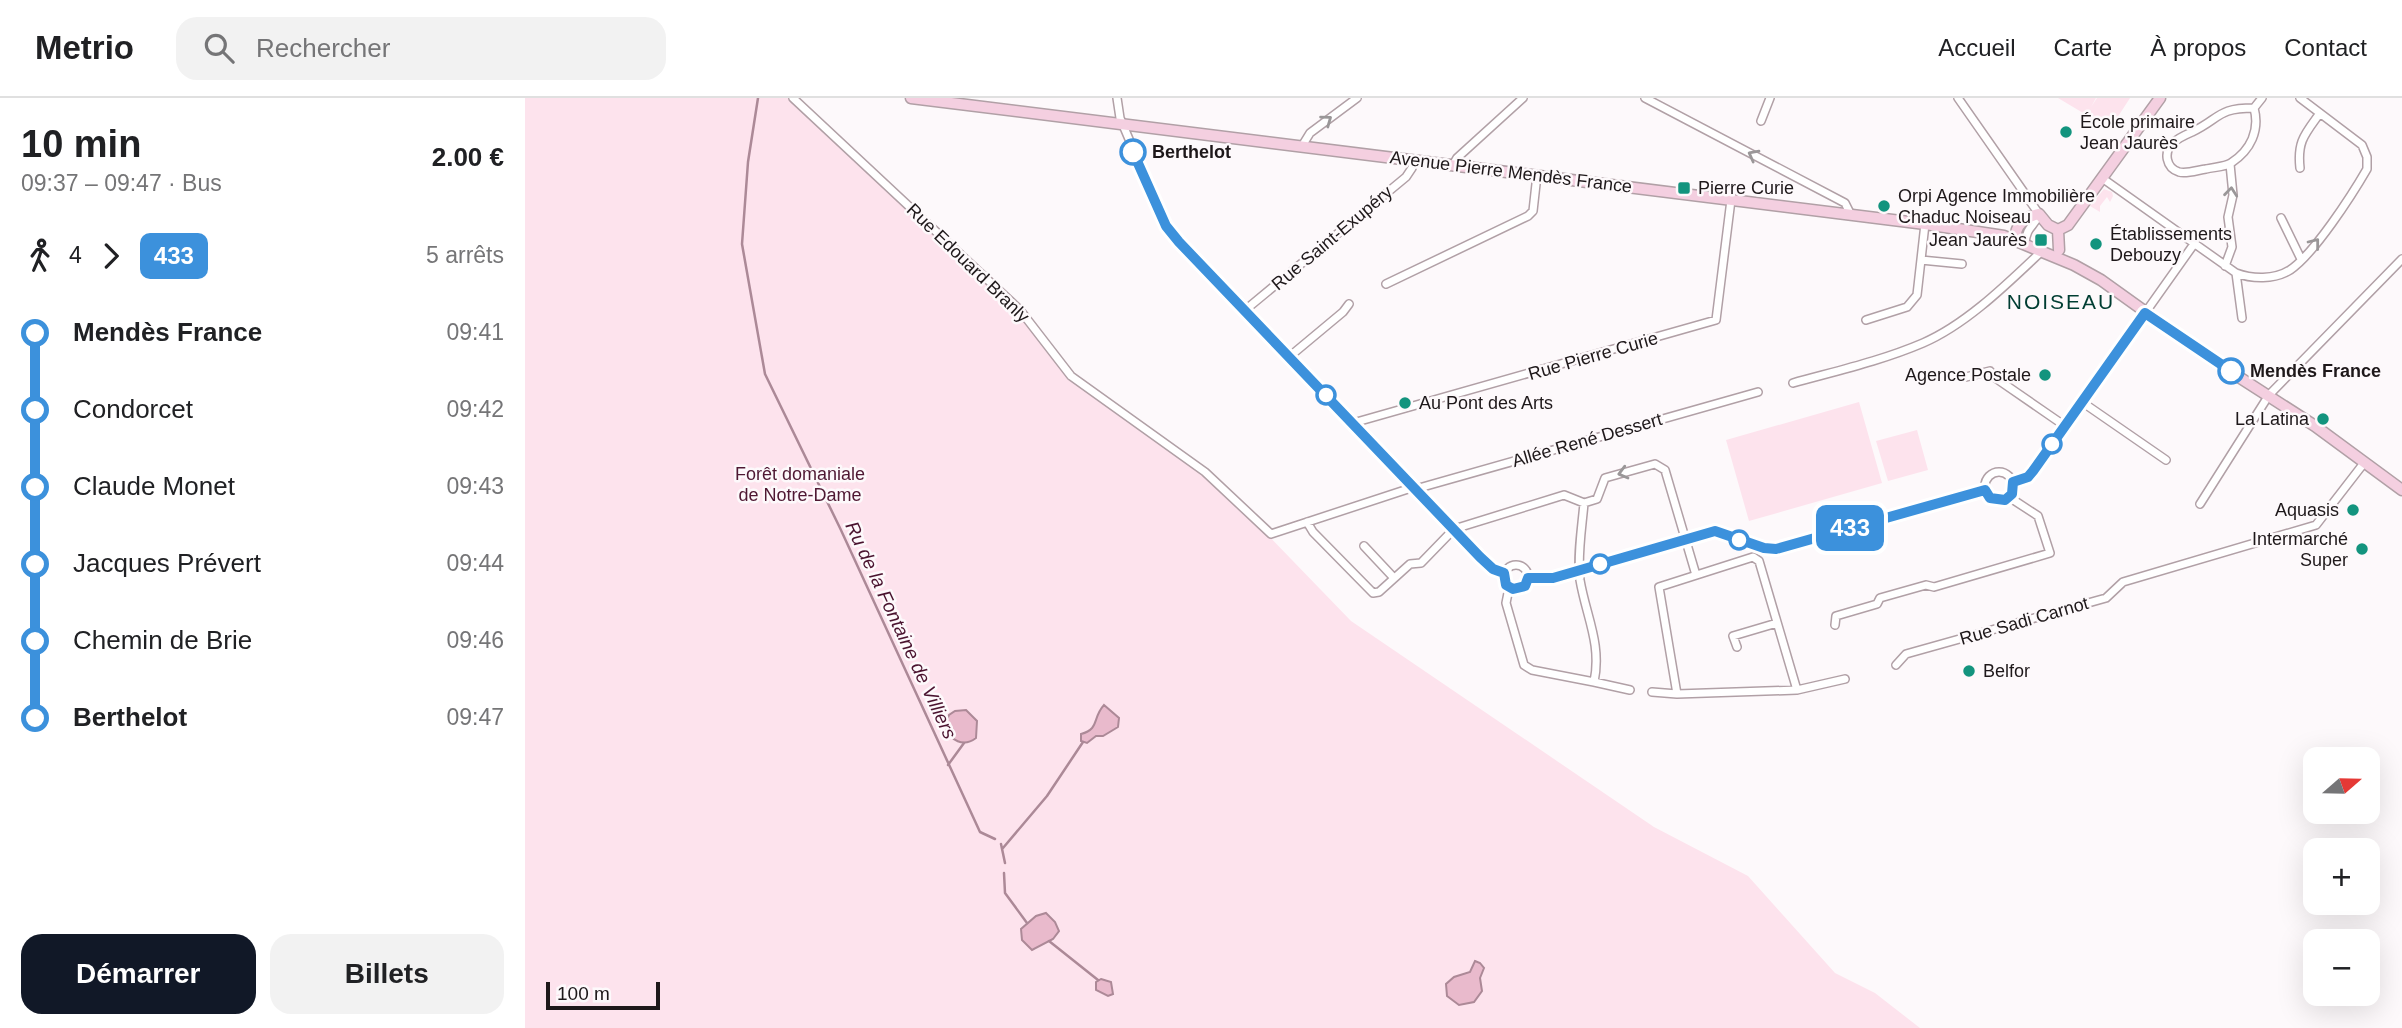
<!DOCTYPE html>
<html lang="fr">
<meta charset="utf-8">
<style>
:root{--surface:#fff;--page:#f2f2f2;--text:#202124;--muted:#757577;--line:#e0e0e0;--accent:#111827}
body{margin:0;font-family:Helvetica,sans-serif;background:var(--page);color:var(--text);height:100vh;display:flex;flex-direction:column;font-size:26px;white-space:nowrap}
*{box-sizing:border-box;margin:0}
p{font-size:23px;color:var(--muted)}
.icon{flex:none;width:38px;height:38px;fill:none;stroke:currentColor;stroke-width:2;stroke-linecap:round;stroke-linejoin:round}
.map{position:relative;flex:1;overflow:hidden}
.drawer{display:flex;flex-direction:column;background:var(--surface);width:525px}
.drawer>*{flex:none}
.badge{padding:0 14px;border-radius:10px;font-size:24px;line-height:46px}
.needle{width:46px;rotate:70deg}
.tools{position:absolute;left:1778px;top:649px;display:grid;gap:14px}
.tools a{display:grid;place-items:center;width:77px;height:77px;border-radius:14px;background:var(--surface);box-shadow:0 7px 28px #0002;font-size:35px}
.scale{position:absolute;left:21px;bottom:18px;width:114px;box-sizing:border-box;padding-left:7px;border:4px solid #1e181a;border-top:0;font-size:19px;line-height:24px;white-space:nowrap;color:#1e181a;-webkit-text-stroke:5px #fdf9fb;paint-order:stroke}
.map>.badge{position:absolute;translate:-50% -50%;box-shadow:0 0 0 4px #fff}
.legs{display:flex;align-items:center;gap:10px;height:77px;padding:0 21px;font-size:23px}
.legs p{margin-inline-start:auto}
.headline{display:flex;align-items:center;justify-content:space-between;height:119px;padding:0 21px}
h1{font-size:38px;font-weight:600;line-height:52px}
.action{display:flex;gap:14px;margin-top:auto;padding:14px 21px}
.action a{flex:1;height:80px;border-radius:21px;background:var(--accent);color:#fff;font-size:28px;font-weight:600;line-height:80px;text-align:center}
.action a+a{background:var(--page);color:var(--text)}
ul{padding:0 21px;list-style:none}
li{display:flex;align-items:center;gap:24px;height:77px;font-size:26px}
li i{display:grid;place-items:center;width:10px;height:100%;margin:0 9px;background:currentColor}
li i::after{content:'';width:18px;height:18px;margin:-9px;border:5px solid;border-radius:50%;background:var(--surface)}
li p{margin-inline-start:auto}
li:first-child i{background:linear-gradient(#0000 50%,currentColor 0)}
li:last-child i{background:linear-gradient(currentColor 50%,#0000 0)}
header{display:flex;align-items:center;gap:42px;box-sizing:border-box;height:98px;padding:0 35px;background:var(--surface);border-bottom:2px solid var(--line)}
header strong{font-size:33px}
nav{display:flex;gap:38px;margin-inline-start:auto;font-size:24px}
.search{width:490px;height:63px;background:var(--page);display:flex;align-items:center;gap:18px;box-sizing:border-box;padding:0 24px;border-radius:21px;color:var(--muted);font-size:26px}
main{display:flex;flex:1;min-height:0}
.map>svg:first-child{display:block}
.green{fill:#fde3ed;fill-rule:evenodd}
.water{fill:#e9bacc;stroke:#ac8997;stroke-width:2}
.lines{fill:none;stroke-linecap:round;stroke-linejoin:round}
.stream{stroke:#ac8997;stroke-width:2.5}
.street-casing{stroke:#b1a0a6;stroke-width:10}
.secondary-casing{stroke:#b1a0a6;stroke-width:13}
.street{stroke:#fff;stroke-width:7}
.secondary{stroke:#f4cfe0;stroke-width:10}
.oneway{stroke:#9a9798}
.line-1-casing{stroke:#fff;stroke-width:16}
.line-1{stroke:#3c91dc;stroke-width:10}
.poi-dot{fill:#13947e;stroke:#fdf9fb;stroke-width:2.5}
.stop-1-dot{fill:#fff;stroke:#3c91dc;stroke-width:3.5}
.labels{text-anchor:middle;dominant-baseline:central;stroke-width:5;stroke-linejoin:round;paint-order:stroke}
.poi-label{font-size:18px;fill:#1e181a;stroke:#fdf9fb;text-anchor:start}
.stop-label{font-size:18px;font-weight:bold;fill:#1e181a;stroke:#fdf9fb;text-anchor:start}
.street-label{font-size:18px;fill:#1e181a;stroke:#fdf9fb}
.park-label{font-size:18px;fill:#4f1833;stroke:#fdf9fb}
.water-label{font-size:19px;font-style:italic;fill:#4a132f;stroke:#fdf9fb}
.quarter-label{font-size:21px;letter-spacing:2px;fill:#003d32;stroke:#fdf9fb}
</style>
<header>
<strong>Metrio</strong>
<div class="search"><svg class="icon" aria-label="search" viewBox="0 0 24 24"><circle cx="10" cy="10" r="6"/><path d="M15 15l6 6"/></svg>Rechercher</div>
<nav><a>Accueil</a><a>Carte</a><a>À propos</a><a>Contact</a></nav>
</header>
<main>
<section class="drawer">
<div class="headline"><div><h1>10 min</h1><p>09:37 – 09:47 · Bus</p></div><b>2.00 €</b></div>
<div class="legs"><svg class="icon" aria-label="walk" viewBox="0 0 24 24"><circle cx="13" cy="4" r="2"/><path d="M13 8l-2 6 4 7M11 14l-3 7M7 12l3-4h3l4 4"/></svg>4<svg class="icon" aria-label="forward" viewBox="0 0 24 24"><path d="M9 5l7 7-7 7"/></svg><b class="badge" style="background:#3c91dc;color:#fff">433</b><p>5 arrêts</p></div>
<ul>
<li><i style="color:#3c91dc"></i><b>Mendès France</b><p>09:41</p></li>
<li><i style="color:#3c91dc"></i><span>Condorcet</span><p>09:42</p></li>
<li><i style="color:#3c91dc"></i><span>Claude Monet</span><p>09:43</p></li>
<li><i style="color:#3c91dc"></i><span>Jacques Prévert</span><p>09:44</p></li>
<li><i style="color:#3c91dc"></i><span>Chemin de Brie</span><p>09:46</p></li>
<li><i style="color:#3c91dc"></i><b>Berthelot</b><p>09:47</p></li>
</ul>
<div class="action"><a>Démarrer</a><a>Billets</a></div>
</section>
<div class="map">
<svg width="1877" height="930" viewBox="0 0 1877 930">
<rect width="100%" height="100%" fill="#fdf9fb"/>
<path class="green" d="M0 0H266L492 213 544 278 681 373 826 523 1129 729 1223 778 1310 875 1350 895 1395 930H0ZM576 610 594 627C586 636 573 634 565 643L559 634 564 635 570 628ZM441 612 451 623V640L430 613ZM521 815C530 821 533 827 531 838L510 852 499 828 511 818Z
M1533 0H1571L1566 9 1572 0H1605L1585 31Z
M1579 91 1587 94 1588 98 1585 104 1582 99 1575 108V114L1565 108Z
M1334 304 1357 385 1224 423 1201 342Z
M1392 332 1403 372 1363 383 1351 343Z"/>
<path class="water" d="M579 607 594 620 593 629 578 638H571L562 645 556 643V636C575 631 567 620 579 607Z
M441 612 452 623 451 640C438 650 426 642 419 630L424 617 430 613Z
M521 815 530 824 534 833 528 841 507 852 497 842 496 831 511 818Z
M950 863 955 865 959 870 955 880 957 893 949 904 934 907 922 898 921 886 929 879 945 874Z
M576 881 586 884 588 896 583 898 571 892V884Z"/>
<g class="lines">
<path class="stream" d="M233 0 223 64 217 146 240 276 315 430 455 734 470 741
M423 667 439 645
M476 746 480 765
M478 750 522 698 558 644
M479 775 480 795 502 825
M524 843 573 882"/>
<defs>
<path id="street" d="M268 0 495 212 546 278 680 374 746 436 883 391 894 390 1233 294
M592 0 595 20 641 128 719 213 955 459 968 471 979 475
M1120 0 1320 105 1326 117
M1433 0 1514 116C1509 130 1502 127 1500 145
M1729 10C1735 32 1726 52 1706 65 1700 69 1689 69 1681 71 1673 72 1662 76 1654 74 1641 70 1638 54 1648 45 1653 40 1660 37 1667 34 1696 20 1692 10 1729 10Z
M1729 10 1737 0
M1236 23 1245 0
M777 48 785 35 832 0
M928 67 932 60 998 0
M1775 70C1772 43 1780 36 1795 15
M1577 80 1711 175C1727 181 1749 182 1765 172 1789 156 1827 97 1842 71V59L1837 47 1775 0
M1756 120 1776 161
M1396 162 1437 166
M1700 168 1707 149 1703 119 1708 97 1705 66
M1711 175 1717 220
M861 186 1003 118 1008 113 1012 77
M719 213 881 79 887 70 889 62
M1341 222 1382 209 1392 197 1400 126
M764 259 818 214 824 206
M1441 279 1465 273 1469 279 1540 328
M1268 285C1311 273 1356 263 1398 245 1442 226 1483 185 1518 152
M1557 304 1641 362
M828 325 1191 222 1206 102
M1460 388a14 14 0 1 1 28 0a14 14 0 1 1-28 0Z
M1488 384 1503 379 1508 373 1669 146
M1675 406 1744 297 1877 161
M782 424 788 434 848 495 854 494 885 466 896 465 929 431 1039 397 1059 405 1072 401 1080 380 1130 366 1140 372 1171 477
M839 448 869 480
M979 479a12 12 0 1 1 24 0a12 12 0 1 1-24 0Z
M1003 480H1028L1190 433 1239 450 1252 451 1460 392
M984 490 981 505 999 567 1007 572 1069 584C1077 546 1061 518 1055 482 1052 458 1057 429 1059 405
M1310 527 1311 518 1352 506 1355 500 1401 487 1409 489 1525 455 1513 418 1484 399
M1212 549 1208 538 1252 525
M1371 567 1381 556 1581 500 1598 484 1791 427 1839 365
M1069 584 1105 592
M1272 592 1320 581
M1127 594 1152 596 1272 592 1234 463 1228 459 1134 489 1152 596"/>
<path id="secondary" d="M386 0 1400 126 1479 138 1549 167 1576 182 1689 263 1790 328 1877 392
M1533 132 1543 127 1635 0
M1533 132 1534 152
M1491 136C1492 124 1504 118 1514 116L1523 127 1533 132"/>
</defs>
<use href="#street" class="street-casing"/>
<use href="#secondary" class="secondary-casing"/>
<use href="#street" class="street"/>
<use href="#secondary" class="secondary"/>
</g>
<defs><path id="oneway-chevron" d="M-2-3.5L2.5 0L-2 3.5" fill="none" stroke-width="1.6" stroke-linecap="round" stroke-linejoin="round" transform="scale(1.75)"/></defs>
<g class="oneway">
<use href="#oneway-chevron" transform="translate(802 22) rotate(-36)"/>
<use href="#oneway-chevron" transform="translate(1228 57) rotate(-152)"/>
<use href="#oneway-chevron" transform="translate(1706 94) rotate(-84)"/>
<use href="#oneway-chevron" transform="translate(1790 145) rotate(-52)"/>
<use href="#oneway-chevron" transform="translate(1098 375) rotate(165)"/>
</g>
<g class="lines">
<defs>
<path id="line-1" d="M608 54 641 128 654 144 955 459 968 471 979 475 981 487 988 491 1000 488 1003 480H1028L1190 433 1239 450 1251 451 1460 392 1465 400 1480 402 1487 396 1488 384 1503 379 1508 373 1620 215 1706 273"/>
</defs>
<use href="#line-1" class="line-1-casing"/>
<use href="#line-1" class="line-1"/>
</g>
<g class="poi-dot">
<circle cx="1541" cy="34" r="7"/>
<rect x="1152" y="83" width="14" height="14" rx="3.5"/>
<circle cx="1359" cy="108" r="7"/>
<rect x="1509" y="135" width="14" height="14" rx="3.5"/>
<circle cx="1571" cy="146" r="7"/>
<circle cx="1520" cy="277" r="7"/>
<circle cx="880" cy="305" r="7"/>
<circle cx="1798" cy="321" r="7"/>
<circle cx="1828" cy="412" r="7"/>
<circle cx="1837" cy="451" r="7"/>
<circle cx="1444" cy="573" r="7"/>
</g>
<g class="stop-1-dot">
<circle cx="608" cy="54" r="12"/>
<circle cx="1706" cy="273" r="12"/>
<circle cx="801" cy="297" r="9"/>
<circle cx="1527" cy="346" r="9"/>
<circle cx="1214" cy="442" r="9"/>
<circle cx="1075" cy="466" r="9"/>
</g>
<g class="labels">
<g class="poi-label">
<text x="1555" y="24">École primaire<tspan x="1555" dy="21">Jean Jaurès</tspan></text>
<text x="1173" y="90">Pierre Curie</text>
<text x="1373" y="98">Orpi Agence Immobilière<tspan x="1373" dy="21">Chaduc Noiseau</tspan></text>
<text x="1585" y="136">Établissements<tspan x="1585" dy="21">Debouzy</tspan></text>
<text x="1502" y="142" text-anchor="end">Jean Jaurès</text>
<text x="1506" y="277" text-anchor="end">Agence Postale</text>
<text x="894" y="305">Au Pont des Arts</text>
<text x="1784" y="321" text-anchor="end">La Latina</text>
<text x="1814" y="412" text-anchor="end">Aquasis</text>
<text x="1823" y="441" text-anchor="end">Intermarché<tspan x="1823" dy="21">Super</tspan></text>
<text x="1458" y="573">Belfor</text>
</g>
<g class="stop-label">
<text x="627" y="54">Berthelot</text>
<text x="1725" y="273">Mendès France</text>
</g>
<g class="street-label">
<text transform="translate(986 74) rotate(7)">Avenue Pierre Mendès France</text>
<text transform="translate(807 140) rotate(-40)">Rue Saint-Exupéry</text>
<text transform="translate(443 165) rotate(44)">Rue Edouard Branly</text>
<text transform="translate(1068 258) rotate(-16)">Rue Pierre Curie</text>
<text transform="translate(1062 342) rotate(-16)">Allée René Dessert</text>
<text transform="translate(1499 523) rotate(-16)">Rue Sadi Carnot</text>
</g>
<g class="park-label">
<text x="275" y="376">Forêt domaniale<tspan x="275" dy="21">de Notre-Dame</tspan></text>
</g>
<g class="water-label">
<text transform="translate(376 532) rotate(65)">Ru de la Fontaine de Villiers</text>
</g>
<g class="quarter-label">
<text x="1536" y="203">NOISEAU</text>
</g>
</g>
</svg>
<div class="tools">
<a><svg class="needle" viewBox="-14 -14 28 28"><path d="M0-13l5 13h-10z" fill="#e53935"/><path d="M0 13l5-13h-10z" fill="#757577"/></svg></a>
<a>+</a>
<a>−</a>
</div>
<div class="scale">100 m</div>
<b class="badge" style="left:1325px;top:430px;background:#3c91dc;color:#fff">433</b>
</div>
</main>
